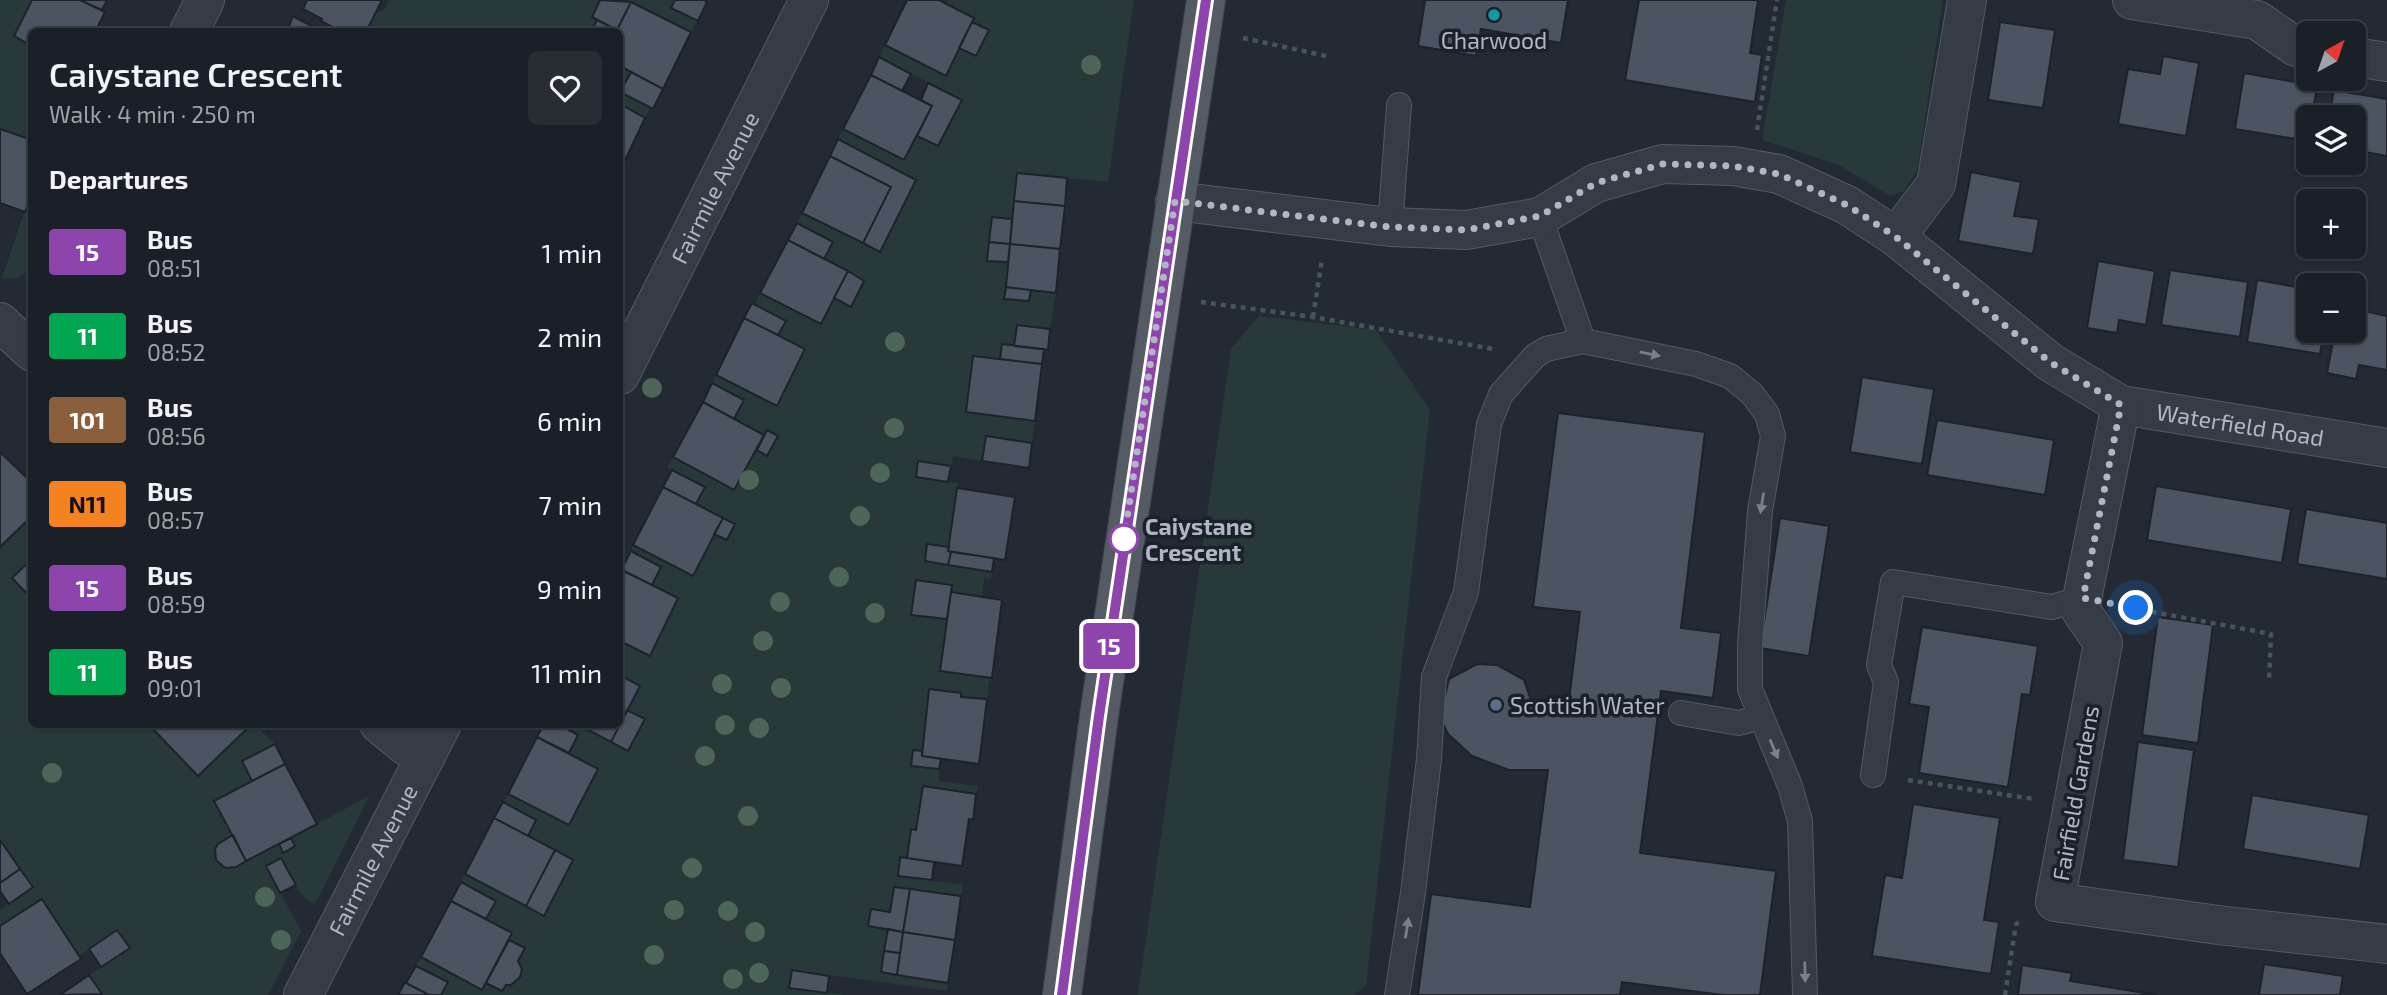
<!DOCTYPE html>
<meta charset="utf-8">
<style>
:root{--surface:#1a2027;--page:#272d33;--text:#f1f3f6;--muted:#9fa3a7;--line:#383e44}
body{margin:0;font-family:"Exo 2",sans-serif;background:var(--page);color:var(--text);height:100vh;display:flex;flex-direction:column;font-size:26px;white-space:nowrap}
*{box-sizing:border-box;margin:0}
p{font-size:23px;color:var(--muted)}
.icon{flex:none;width:38px;height:38px;fill:none;stroke:currentColor;stroke-width:2;stroke-linecap:round;stroke-linejoin:round}
.map{position:relative;flex:1;overflow:hidden}
.panel{position:absolute;left:28px;top:28px;width:595px;height:700px;display:flex;flex-direction:column;background:var(--surface);border-radius:10px;box-shadow:0 2px 5px #0004,0 0 0 2px var(--line)}
.panel>*{flex:none}
.badge{padding:0 14px;border-radius:5px;font-size:24px;line-height:46px}
.needle{width:46px;rotate:40deg}
.fabs{position:absolute;left:2296px;top:21px;display:grid;gap:14px}
.fabs a{display:grid;place-items:center;width:70px;height:70px;border-radius:10px;background:var(--surface);box-shadow:0 2px 5px #0004,0 0 0 2px var(--line);font-size:35px}
.you{position:absolute;width:35px;height:35px;margin:-18px;border:5px solid #fff;border-radius:50%;background:#1a73e8;box-shadow:0 0 0 10px #1a73e833}
.map>.badge{position:absolute;translate:-50% -50%;box-shadow:0 0 0 4px #fff}
h2{padding:0 21px;font-size:26px;line-height:63px}
.round{display:grid;place-items:center;flex:none;width:74px;height:74px;border-radius:10px;background:var(--page)}
.headline{display:flex;align-items:center;justify-content:space-between;height:119px;padding:0 21px}
h1{font-size:33px;font-weight:600;line-height:52px}
ul{padding:0;list-style:none}
li{display:flex;align-items:center;gap:21px;height:84px;padding:0 21px}
li div{flex:1}
li b{display:block;font-size:26px}
li em{font-style:normal}
li .badge{min-width:77px;font-weight:700;text-align:center}
.map>svg:first-child{display:block}
.green{fill:#293939}
.building{fill:#4b5460;stroke:#1d232c;stroke-width:2}
.lines{fill:none;stroke-linecap:round;stroke-linejoin:round}
.lane-casing{stroke:#535a63;stroke-width:26}
.street-casing{stroke:#535a63;stroke-width:40}
.primary-casing{stroke:#3f454f;stroke-width:40}
.path{stroke:#465557;stroke-width:4.5;stroke-dasharray:5 5;stroke-linecap:butt}
.lane{stroke:#363c45;stroke-width:24}
.street{stroke:#363c45;stroke-width:38}
.primary{stroke:#545b65;stroke-width:38}
.tree{fill:#4e655a}
.oneway{fill:#79808a}
.line-casing{stroke:#fff;stroke-width:16}
.line{stroke:#8e44ad;stroke-width:10}
.walk{stroke:#b0b7c2;stroke-width:7;stroke-dasharray:0 12.6}
.culture-dot{fill:#0f9aa8;stroke:#1b212a;stroke-width:2.5}
.stop-dot{fill:#fff;stroke:#8e44ad;stroke-width:3.5}
.service-dot{fill:#5c6f8a;stroke:#1b212a;stroke-width:2.5}
.labels{text-anchor:middle;dominant-baseline:central;stroke-width:7;stroke-linejoin:round;paint-order:stroke}
.poi-label{font-size:23px;fill:#b0b7c2;stroke:#1b212a}
.street-label{font-size:23px;fill:#b0b7c2;stroke:#1b212a}
.stop-label{font-size:23px;font-weight:bold;fill:#b0b7c2;stroke:#1b212a;text-anchor:start}
</style>
<div class="map">
<svg width="2387" height="995" viewBox="0 0 2387 995">
<rect width="100%" height="100%" fill="#232a34"/>
<path class="green" d="M0 0H32L14 36 31 46V140L0 129Z
M389 0H600L592 17 597 20 591 31 366 32 375 13 385 9Z
M628 0H675L697 20 691 32Z
M948 0H1134L1108 182 1017 173 1012 219 992 217 988 261 1008 262 1004 298 1029 301 1031 290 1056 293 1050 329 1017 325 1014 346 1002 344 1000 359 973 356 966 412 1035 421 1032 443 986 436 982 461 953 456 951 466 918 461 916 477 958 483 949 547 927 544 925 561 992 572 991 579 984 578 982 597 951 592 952 585 916 580 911 614 947 619 940 671 992 678V680L989 681 987 699 961 697V693L930 690 922 751 913 750 911 766 939 769V781L978 786 976 794 923 786 916 830 911 829 907 858 900 857 898 875 963 885 961 896 894 887 890 912 871 909 868 926 888 929 881 972 948 983 947 991 793 970 789 988 845 995H441L447 982 416 966 421 957 482 990 486 983 502 991 506 985C520 984 525 972 518 961L525 948 509 940 512 933 486 919 496 901 461 882 465 874 544 916 573 860 528 836 536 820 503 802 508 794 569 825 598 769 569 753 578 735 558 725H577L628 750 644 719 627 710 640 686 620 675V641L650 656 678 598 652 585 660 567 631 551 633 545 693 576 714 534 727 540 735 524 696 504 704 487 667 467 673 457 734 490 757 450 768 456 778 436 764 435 734 419 744 400 712 383 716 375 777 406 805 350 778 335 785 321 755 304 760 293 820 324 834 298 851 306 864 280 824 259 833 242 797 223 802 213 881 251 916 180 838 139 843 129 904 160 917 136 939 146 962 100 879 57 885 45 946 76 959 48 976 56 989 30 972 22 974 18 946 4Z
M1786 0H1943L1917 170 1904 191 1890 196 1839 165 1762 140Z
M620 66 631 72 621 92 650 108 645 118 620 104Z
M31 192V269L17 278 4 279 2 278Z
M1259 316 1376 330 1430 410 1366 985 1354 995H1138L1231 349Z
M31 516V530L29 532 31 535V559L12 578 31 599 32 724 154 725 151 728 198 776 252 725H255L275 744 242 761 252 781 215 801 233 835C221 841 213 845 216 860L225 868 236 867 279 844 284 852 295 846 291 838 369 796 315 904C297 897 290 874 281 858L266 866 301 931 268 995H102L89 975 130 948 117 930 79 956 0 926V910L33 887 0 840V547Z"/>
<path class="building" d="M32 0H80L105 12 95 32H32V46L14 36Z
M80 0H107L102 10Z
M307 0H382L366 32H349L344 29 342 32 321 21 322 19 303 9Z
M600 0 631 2 617 30 592 17Z
M675 0H704L707 2 698 21 671 8Z
M907 0H939L974 18 946 76 885 45Z
M1425 0H1568L1561 43 1481 29 1476 56 1418 46Z
M1639 0H1758L1750 53 1762 55 1755 102 1625 80Z
M631 2 691 32 663 89 620 66V32H616Z
M293 16 298 19 324 32H287Z
M597 20 617 30 616 32H591Z
M972 22 989 30 976 56 959 48Z
M2000 22 2055 30 2043 108 1988 100Z
M2163 56 2199 63 2186 136 2118 124 2128 69 2160 74Z
M879 57 911 74 902 91 871 75Z
M631 72 663 89 653 109 620 92Z
M2244 73 2317 86 2312 117H2308V141L2235 129Z
M871 75 932 106 904 160 843 129Z
M928 83 962 100 938 146 917 136 932 106 921 100Z
M2334 90 2387 99V156L2354 150V117H2329Z
M620 104 645 118 620 171Z
M0 129 32 140V192L25 212 0 203Z
M838 139 916 180 880 252 863 243 891 187 830 156Z
M830 156 891 187 863 243 802 213Z
M1971 172 2021 182 2014 216 2039 219 2033 254 1958 241Z
M1017 173 1067 178 1065 206 1014 201Z
M1014 201 1065 206 1060 249 1010 244Z
M992 217 1012 219 1010 244 989 242Z
M797 223 833 242 824 259 788 240Z
M788 240 848 271 821 324 760 293Z
M989 242 1010 244 1008 262 987 261Z
M1010 244 1060 249 1056 293 1006 287Z
M2098 261 2155 271 2146 325 2119 320 2117 333 2087 328Z
M2170 270 2248 282 2240 337 2161 325Z
M848 271 864 281 851 307 834 298Z
M2257 280 2308 289V331H2324L2320 354 2247 342Z
M1006 287 1031 290 1029 301 1004 299Z
M752 303 786 321 778 335 744 318Z
M2354 309 2387 316V370L2359 365 2356 379 2327 373 2335 331H2354Z
M744 318 805 349 777 406 716 375Z
M1017 325 1050 329 1048 350 1014 346Z
M1002 344 1044 349 1042 364 1000 359Z
M973 356 1042 364 1035 421 966 412Z
M1862 377 1934 389 1922 464 1850 452Z
M712 383 744 400 734 419 703 402Z
M703 402 764 435 734 490 673 457Z
M1558 413 1705 432 1681 628 1721 633 1713 698 1661 691 1640 853 1776 871 1760 995H1723L1622 982 1620 995H1418L1431 894 1530 907 1548 770H1509L1472 756 1448 734 1440 717 1449 679 1477 664 1497 665 1524 680 1532 703 1568 708 1580 612 1533 607Z
M1937 420 2054 440 2045 495 1927 475Z
M767 430 778 436 767 456 757 450Z
M986 436 1032 443 1029 468 982 461Z
M0 452 32 483V516L0 547Z
M918 461 951 466 948 482 916 477Z
M672 470 705 487 696 504 663 487Z
M2156 486 2291 509 2282 563 2147 540Z
M663 487 723 518 693 576 633 545Z
M957 488 1015 497 1005 560 948 551Z
M2306 509 2387 523V579L2297 564Z
M723 518 735 524 727 540 714 534Z
M1780 518 1829 526 1809 656 1760 648Z
M927 544 949 547 948 551 951 552 948 565 925 561Z
M631 551 661 567 652 585 621 570Z
M951 552 994 558 992 572 948 565Z
M32 559V599L12 578Z
M620 569 678 598 650 656 620 641Z
M916 580 952 585 947 619 911 615Z
M951 592 1002 600 992 678 940 671Z
M2158 617 2213 625 2198 743 2142 735Z
M1922 627 2038 646 2030 695 2022 694 2008 787 1919 773 1929 707 1909 704Z
M620 675 640 686 611 742 577 724H620Z
M929 689 961 693V697L987 699 979 764 922 756Z
M627 710 645 719 628 751 611 742Z
M154 724H252L198 776 151 727Z
M544 724H558L578 735 569 753 537 737Z
M537 737 598 769 569 825 508 794Z
M2138 742 2194 750 2178 867 2123 860Z
M275 744 285 764 252 781 242 761Z
M913 750 922 751V756L941 759 939 769 911 766Z
M285 764 317 824 246 861 214 801Z
M923 786 976 794 973 820 969 819 962 866 907 858 911 829 916 830Z
M2252 795 2369 815 2360 869 2243 849Z
M503 802 536 820 528 836 494 818Z
M1913 804 2000 818 1984 920 1999 922 1991 974 1872 956 1885 875 1902 878Z
M494 818 555 850 526 906 465 874Z
M233 835 246 861 236 867 225 868 216 860 215 849 218 844Z
M291 838 295 846 283 853 279 844Z
M0 840 20 869 0 883Z
M555 850 573 860 544 916 526 906Z
M900 857 934 862 932 880 898 876Z
M281 858 296 885 280 893 266 866Z
M20 869 33 887 9 904 0 891V883Z
M461 882 496 901 486 919 451 901Z
M894 887 910 889 903 932 868 926 871 909 890 912Z
M910 889 961 896 955 940 903 932Z
M42 899 81 959 27 994 0 953V926Z
M451 901 512 933 482 990 421 957Z
M888 929 903 932 900 953 884 951Z
M117 930 130 948 101 967 89 949Z
M903 932 955 940 948 983 897 975Z
M509 940 525 948 518 961 522 969 520 977 511 985H506L502 991 486 983Z
M884 951 900 953 897 975 881 972Z
M2264 964 2343 976 2340 995H2259Z
M2022 965 2072 973 2070 981 2157 995H2018Z
M416 966 448 982 441 995H429L406 983Z
M792 970 829 976 827 993 789 988Z
M89 975 102 994 60 995Z
M405 982 406 983 429 995H398Z"/>
<g class="lines">
<defs>
<path id="lane" d="M1540 217 1583 341
M1390 227 1399 105
M1681 713 1739 723 1761 717
M1873 775 1886 682 1879 665 1893 582 2052 607 2083 598
M1397 995 1413 893 1429 759 1434 677 1466 592 1489 424 1501 394 1535 356 1546 349 1583 341 1696 364 1730 376 1752 394 1767 414 1773 436 1760 511 1750 645V689L1790 786 1800 821 1805 995"/>
<g id="street">
<path d="M2132 0 2257 20 2296 47 2308 49"/>
<path d="M189 32 205 0"/>
<path d="M2354 57 2387 62"/>
<path id="s1" d="M1175 201 1390 227 1466 230 1540 217 1596 183 1663 164 1733 166 1779 174 1847 205 1896 237 2050 362 2121 405 2387 448"/>
<path d="M1896 237 1936 184 1967 0"/>
<path d="M0 322 32 352"/>
<path id="s2" d="M620 375 809 0"/>
<path d="M2121 405 2080 609 2103 643 2055 902 2218 925 2387 944"/>
<path d="M379 724 406 746 426 756"/>
<path id="s3" d="M303 995 442 724"/>
</g>
<path id="primary" d="M1062 995 1099 716 1206 0"/>
</defs>
<use href="#lane" class="lane-casing"/>
<use href="#street" class="street-casing"/>
<use href="#primary" class="primary-casing"/>
<path class="path" d="M1243 38 1331 57
M1757 130 1777 0
M1201 302 1313 317 1493 349
M1313 317 1322 259
M2132 608 2271 634 2269 681
M1908 780 2034 799
M2005 995 2016 924 2019 922"/>
<use href="#lane" class="lane"/>
<use href="#street" class="street"/>
<use href="#primary" class="primary"/>
</g>
<g class="tree">
<circle cx="1091" cy="65" r="10"/>
<circle cx="895" cy="342" r="10"/>
<circle cx="652" cy="388" r="10"/>
<circle cx="894" cy="428" r="10"/>
<circle cx="880" cy="473" r="10"/>
<circle cx="749" cy="480" r="10"/>
<circle cx="860" cy="516" r="10"/>
<circle cx="839" cy="577" r="10"/>
<circle cx="780" cy="602" r="10"/>
<circle cx="875" cy="613" r="10"/>
<circle cx="763" cy="641" r="10"/>
<circle cx="722" cy="684" r="10"/>
<circle cx="781" cy="688" r="10"/>
<circle cx="725" cy="725" r="10"/>
<circle cx="759" cy="728" r="10"/>
<circle cx="705" cy="756" r="10"/>
<circle cx="52" cy="773" r="10"/>
<circle cx="748" cy="816" r="10"/>
<circle cx="692" cy="868" r="10"/>
<circle cx="265" cy="897" r="10"/>
<circle cx="674" cy="910" r="10"/>
<circle cx="728" cy="911" r="10"/>
<circle cx="755" cy="932" r="10"/>
<circle cx="281" cy="940" r="10"/>
<circle cx="654" cy="955" r="10"/>
<circle cx="759" cy="973" r="10"/>
<circle cx="733" cy="979" r="10"/>
</g>
<defs><path id="oneway-solid" d="M-6-.8H1V-3.2L6.5 0L1 3.2V.8H-6Z" transform="scale(1.75)"/></defs>
<g class="oneway">
<use href="#oneway-solid" transform="translate(1650 354) rotate(11)"/>
<use href="#oneway-solid" transform="translate(1762 503) rotate(99)"/>
<use href="#oneway-solid" transform="translate(1774 749) rotate(67)"/>
<use href="#oneway-solid" transform="translate(1407 928) rotate(-81)"/>
<use href="#oneway-solid" transform="translate(1805 972) rotate(89)"/>
</g>
<g class="lines">
<defs>
<path id="line" d="M1062 995 1099 716 1206 0"/>
</defs>
<use href="#line" class="line-casing"/>
<use href="#line" class="line"/>
<path class="walk" d="M1124 539 1175 201 1390 227 1466 230 1540 216 1596 183 1663 164 1733 166 1779 174 1847 205 1896 237 2050 362 2121 405 2083 598 2136 608"/>
</g>
<circle class="culture-dot" cx="1494" cy="15" r="7"/>
<circle class="stop-dot" cx="1124" cy="539" r="14"/>
<circle class="service-dot" cx="1496" cy="705" r="7"/>
<g class="labels">
<g class="poi-label">
<text x="1494" y="40">Charwood</text>
<text x="1510" y="705" text-anchor="start">Scottish Water</text>
</g>
<g class="street-label">
<text stroke="none"><textPath href="#s2" startOffset="210">Fairmile Avenue</textPath></text>
<text stroke="none"><textPath href="#s1" startOffset="1155">Waterfield Road</textPath></text>
<text transform="translate(2075 793) rotate(-80)">Fairfield Gardens</text>
<text stroke="none"><textPath href="#s3" startOffset="152">Fairmile Avenue</textPath></text>
</g>
<g class="stop-label">
<text x="1145" y="526">Caiystane<tspan x="1145" dy="26">Crescent</tspan></text>
</g>
</g>
</svg>
<div class="fabs">
<a><svg class="needle" viewBox="-14 -14 28 28"><path d="M0-13l5 13h-10z" fill="#e53935"/><path d="M0 13l5-13h-10z" fill="#9fa3a7"/></svg></a>
<a><svg class="icon" aria-label="layers" viewBox="0 0 24 24"><path d="M12 4l9 5-9 5-9-5zM3 14l9 5 9-5"/></svg></a>
<a>+</a>
<a>−</a>
</div>
<div class="you" style="left:2136px;top:608px"></div>
<b class="badge" style="left:1109px;top:646px;background:#8e44ad;color:#fff">15</b>
<section class="panel">
<div class="headline"><div><h1>Caiystane Crescent</h1><p>Walk · 4 min · 250 m</p></div><a class="round"><svg class="icon" aria-label="heart" viewBox="0 0 24 24"><path d="M12 20l-8-8c-3-5 5-10 8-4 3-6 11-1 8 4z"/></svg></a></div>
<h2>Departures</h2>
<ul>
<li><span class="badge" style="background:#8e44ad;color:#fff">15</span><div><b>Bus</b><p>08:51</p></div><em>1 min</em></li>
<li><span class="badge" style="background:#00a651;color:#fff">11</span><div><b>Bus</b><p>08:52</p></div><em>2 min</em></li>
<li><span class="badge" style="background:#8b5e3c;color:#fff">101</span><div><b>Bus</b><p>08:56</p></div><em>6 min</em></li>
<li><span class="badge" style="background:#f58220;color:#111">N11</span><div><b>Bus</b><p>08:57</p></div><em>7 min</em></li>
<li><span class="badge" style="background:#8e44ad;color:#fff">15</span><div><b>Bus</b><p>08:59</p></div><em>9 min</em></li>
<li><span class="badge" style="background:#00a651;color:#fff">11</span><div><b>Bus</b><p>09:01</p></div><em>11 min</em></li>
</ul>
</section>
</div>
